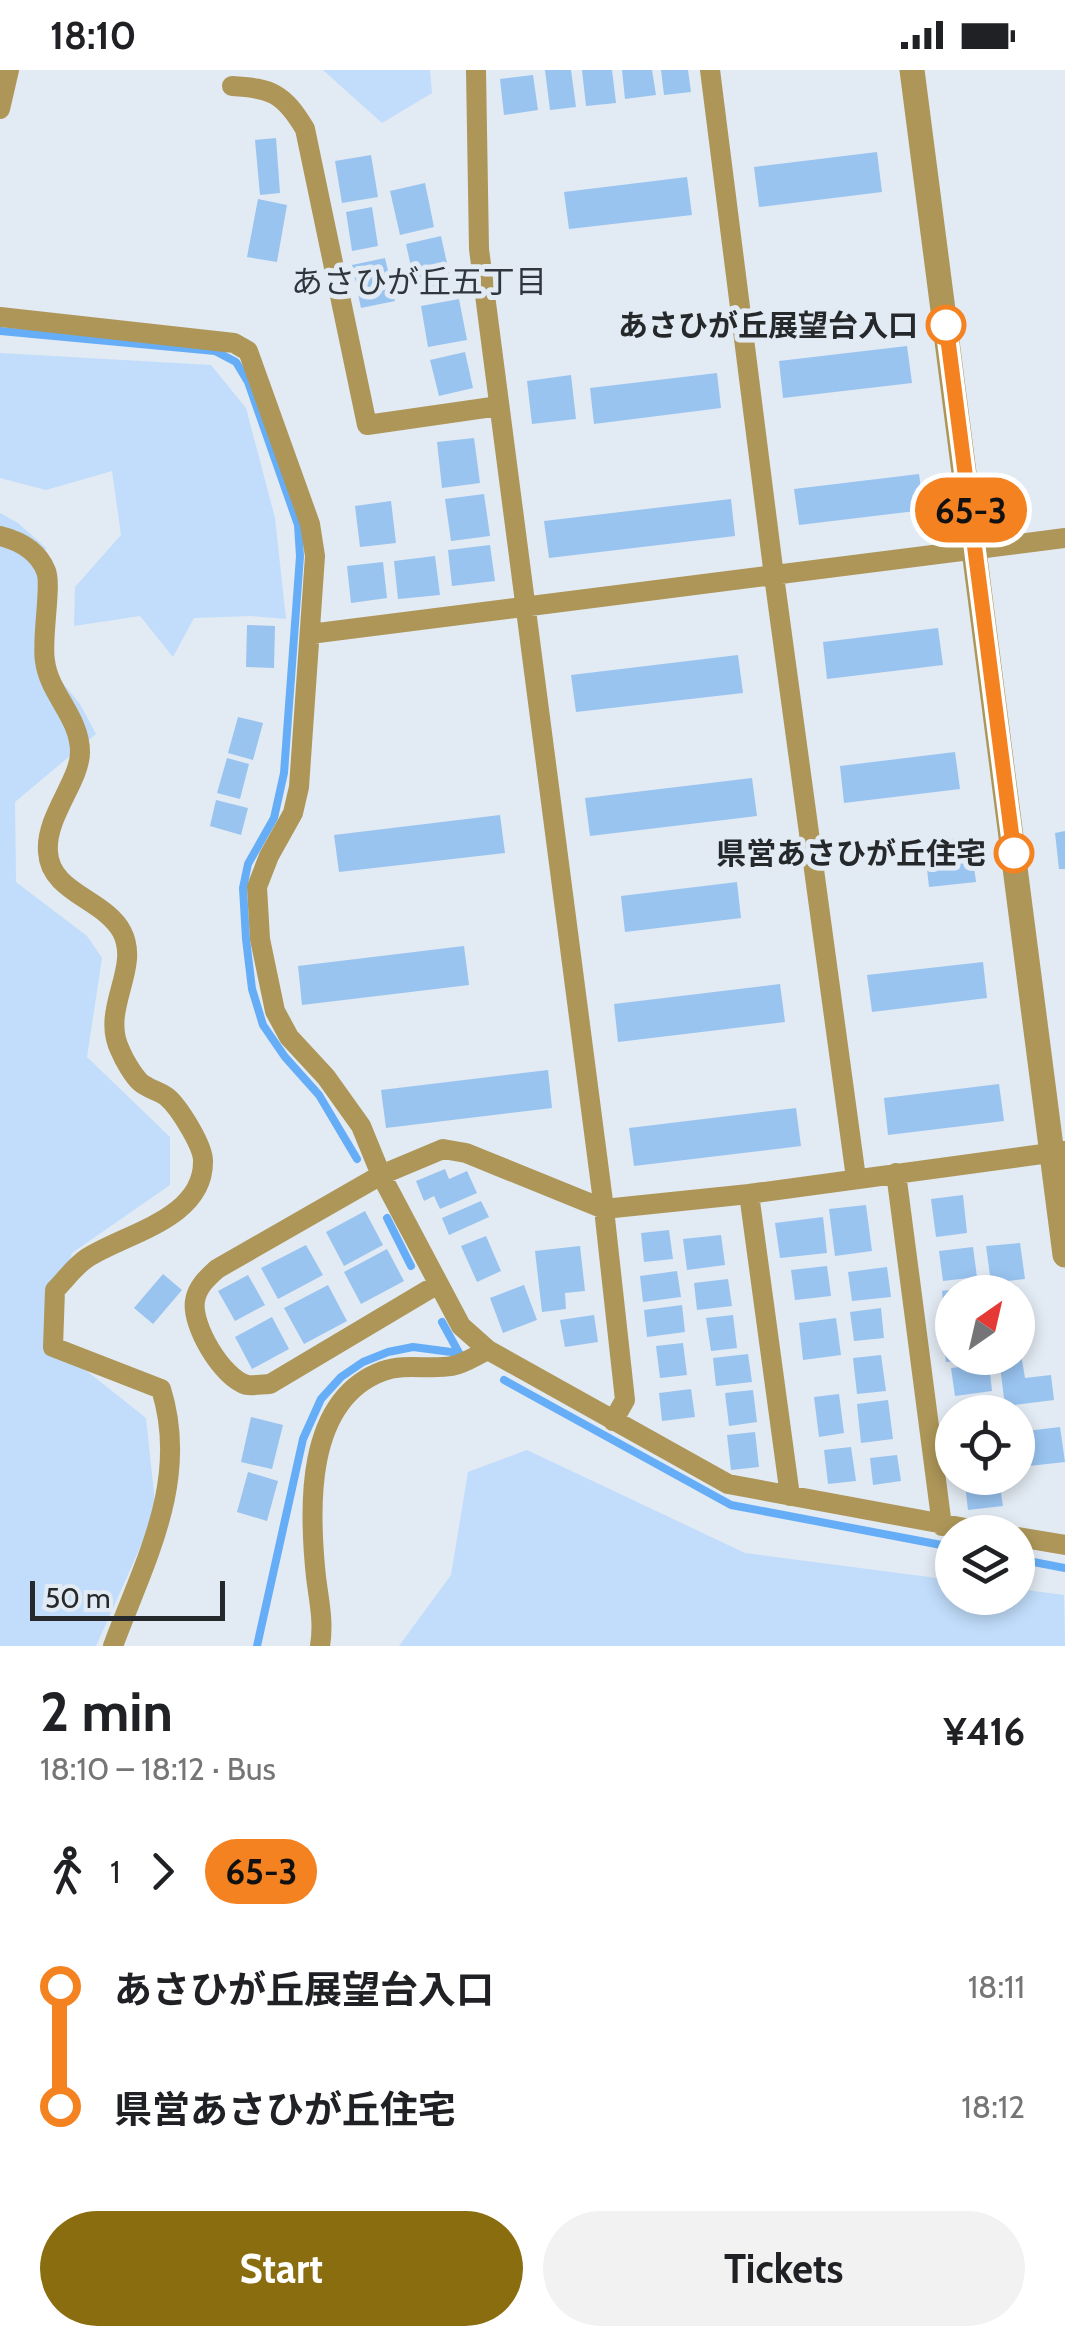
<!DOCTYPE html>
<meta charset="utf-8">
<style>
:root{--surface:#fff;--page:#f2f2f2;--text:#202124;--muted:#757577;--accent:#8a6d0e}
body{margin:0;font-family:Cabin,"Noto Sans JP",sans-serif;background:var(--page);color:var(--text);height:100vh;display:flex;flex-direction:column;font-size:38px;white-space:nowrap}
*{box-sizing:border-box;margin:0}
p{font-size:32px;color:var(--muted)}
.icon{flex:none;width:55px;height:55px;fill:none;stroke:currentColor;stroke-width:2;stroke-linecap:round;stroke-linejoin:round}
.map{position:relative;height:1576px;overflow:hidden}
.panel{display:flex;flex-direction:column;background:var(--surface);flex:1}
.panel>*{flex:none}
.badge{padding:0 20px;border-radius:32px;font-size:35px;line-height:65px}
.needle{width:65px;rotate:34deg}
.tools{position:absolute;left:935px;top:1205px;display:grid;gap:20px}
.tools a{display:grid;place-items:center;width:100px;height:100px;border-radius:50%;background:var(--surface);box-shadow:0 5px 15px #0003;font-size:50px}
.scale{position:absolute;left:30px;bottom:25px;width:195px;box-sizing:border-box;padding-left:10px;border:5px solid #26292c;border-top:0;font-size:28px;line-height:35px;white-space:nowrap;color:#26292c;-webkit-text-stroke:8px #e2eaf3;paint-order:stroke}
.map>.badge{position:absolute;translate:-50% -50%;box-shadow:0 0 0 5px #fff}
.legs{display:flex;align-items:center;gap:15px;height:110px;padding:0 40px;font-size:32px}
.legs p{margin-inline-start:auto}
.head{display:flex;align-items:center;justify-content:space-between;height:170px;padding:0 40px}
h1{font-size:55px;font-weight:700;line-height:75px}
.primary-button{display:flex;gap:20px;margin-top:auto;padding:20px 40px}
.primary-button a{flex:1;height:115px;border-radius:60px;background:var(--accent);color:#fff;font-size:40px;font-weight:700;line-height:115px;text-align:center}
.primary-button a+a{background:var(--page);color:var(--text)}
ul{padding:0 40px;list-style:none}
li{display:flex;align-items:center;gap:35px;height:120px;font-size:38px}
li i{display:grid;place-items:center;width:15px;height:100%;margin:0 12px;background:currentColor}
li i::after{content:'';width:25px;height:25px;margin:-12px;border:8px solid;border-radius:50%;background:var(--surface)}
li p{margin-inline-start:auto}
li:first-child i{background:linear-gradient(#0000 50%,currentColor 0)}
li:last-child i{background:linear-gradient(currentColor 50%,#0000 0)}
.status{display:flex;justify-content:space-between;align-items:center;height:70px;padding:0 50px;background:var(--surface);direction:ltr}
.status svg{height:28px;fill:currentColor}
.map>svg:first-child{display:block}
.green{fill:#c1ddfb}
.lines{fill:none;stroke-linecap:round;stroke-linejoin:round}
.stream{stroke:#65aef7;stroke-width:8}
.building{fill:#99c4f0}
.minor{stroke:#ad9658;stroke-width:20}
.tertiary{stroke:#ad9658;stroke-width:25}
.line-1-casing{stroke:#fff;stroke-width:22}
.line-1{stroke:#f58220;stroke-width:15}
.stop-1-dot{fill:#fff;stroke:#f58220;stroke-width:5}
.labels{text-anchor:middle;dominant-baseline:central;stroke-width:10;stroke-linejoin:round;paint-order:stroke}
.stop-label{font-size:30px;font-weight:bold;fill:#26292c;stroke:#e2eaf3;text-anchor:end}
.neighbourhood-label{font-size:32px;fill:#30363d;stroke:#e2eaf3}
</style>
<div class="status"><b>18:10</b><svg viewBox="0 0 49 12"><path d="M0 12V9h3v3zM5 12V6h3v6zM10 12V3h3v9zM15 12V0h3v12zM26 1h20v11H26zM47 4h2v5h-2z"/></svg></div>
<div class="map">
<svg width="1065" height="1576" viewBox="0 0 1065 1576">
<rect width="100%" height="100%" fill="#e2eaf3"/>
<path class="green" d="M323 0H430L432 23 382 53Z
M0 283 211 295 246 338 275 448 286 549 251 546 194 548 173 587 140 546 74 556 75 517 121 465 112 401 46 420 0 408Z
M0 443 18 453 46 478 34 578 80 634 96 664 15 732 16 812 87 866 102 888 87 987 170 1067V1115L72 1183 51 1252 83 1298 146 1348 156 1442 96 1576H0Z
M527 1380 745 1483 952 1510V1528H1018V1519L1064 1525 1065 1576H399L451 1505 468 1402Z"/>
<g class="lines">
<path class="stream" d="M0 261 215 281 236 292 248 312 298 455 300 486 284 703 274 748 248 794 243 818 246 869 252 919 263 955 285 987 319 1025 357 1089
M387 1148 411 1196
M442 1252 459 1283
M504 1310 731 1435 952 1477
M1018 1489 1065 1498
M257 1576 303 1369 321 1329 341 1307 363 1292 388 1282 413 1277 459 1283"/>
</g>
<path class="building" d="M545 0H571L576 37 550 40Z
M582 0H612L616 33 586 36Z
M622 0H652L656 25 625 29Z
M661 0H688L691 22 664 25Z
M533 5 538 40 504 45 500 9Z
M276 68 280 123 260 125 255 70Z
M877 82 882 122 759 137 754 97Z
M371 85 378 127 342 133 335 91Z
M687 107 692 145 569 159 564 122Z
M425 113 434 157 400 165 390 121Z
M258 129 287 135 277 192 247 187Z
M372 137 378 176 352 181 346 142Z
M441 166 451 212 416 220 406 174Z
M385 188 395 231 361 238 352 195Z
M459 229 467 270 428 277 421 236Z
M907 276 912 313 783 328 779 291Z
M465 282 473 318 439 326 430 290Z
M717 303 721 338 594 354 590 318Z
M571 305 576 349 532 354 527 311Z
M474 368 480 413 442 418 437 372Z
M919 404 924 440 799 455 794 419Z
M484 424 490 466 451 471 445 429Z
M731 429 735 466 549 488 544 451Z
M391 431 396 473 360 477 355 436Z
M490 475 495 511 452 516 448 480Z
M435 486 440 525 398 529 394 491Z
M383 492 387 528 351 533 347 496Z
M247 555 275 556 274 598 246 597Z
M938 558 943 595 827 609 823 572Z
M738 585 743 623 576 642 571 605Z
M238 647 263 653 253 690 228 683Z
M955 682 960 719 844 733 840 696Z
M227 688 249 694 240 729 217 723Z
M752 708 757 746 590 766 585 728Z
M216 730 248 738 241 765 210 756Z
M500 745 505 783 339 802 334 765Z
M1065 761V799H1059L1055 763Z
M970 767 976 812 929 817 924 772Z
M737 812 741 848 625 862 621 826Z
M464 876 469 915 302 935 298 896Z
M983 892 987 928 872 942 867 905Z
M780 914 785 952 618 972 614 934Z
M548 1000 552 1038 386 1058 381 1020Z
M999 1014 1004 1051 888 1065 884 1028Z
M796 1038 801 1076 634 1096 629 1058Z
M445 1099 449 1109 467 1101 477 1123 440 1139 434 1126 424 1131 416 1111Z
M963 1125 967 1163 936 1167 931 1129Z
M481 1131 489 1147 449 1165 442 1148Z
M866 1135 872 1181 835 1186 829 1139Z
M365 1141 383 1175 344 1196 326 1162Z
M823 1147 827 1183 780 1188 775 1153Z
M669 1160 673 1189 644 1192 641 1163Z
M721 1165 725 1195 687 1200 683 1169Z
M486 1166 501 1201 477 1212 461 1176Z
M1020 1173 1025 1209 991 1213 986 1176Z
M306 1175 323 1205 278 1229 261 1198Z
M580 1176 585 1221 565 1223 566 1239 542 1242 535 1181Z
M973 1177 977 1207 943 1211 939 1181Z
M387 1179 404 1211 361 1234 344 1202Z
M827 1196 831 1226 795 1230 791 1200Z
M887 1197 891 1227 852 1231 848 1202Z
M677 1201 681 1227 643 1232 640 1206Z
M163 1204 182 1220 153 1254 134 1238Z
M248 1205 265 1235 235 1251 218 1221Z
M728 1209 732 1236 697 1240 694 1213Z
M328 1215 347 1251 304 1274 284 1238Z
M524 1215 537 1250 503 1263 490 1228Z
M977 1216 978 1222H952V1250L945 1251 942 1221Z
M682 1235 685 1262 647 1267 644 1240Z
M881 1238 884 1268 854 1271 850 1242Z
M594 1245 598 1272 565 1277 560 1250Z
M733 1245 737 1278 711 1281 706 1248Z
M272 1247 289 1279 252 1299 235 1267Z
M836 1248 841 1285 803 1290 799 1253Z
M952 1260V1288L966 1290 946 1292 942 1262Z
M1018 1266 1025 1308 1051 1305 1054 1330 1005 1336 999 1288H1018Z
M683 1273 687 1305 660 1308 656 1276Z
M748 1284 752 1312 716 1316 713 1288Z
M881 1285 886 1321 857 1324 853 1288Z
M989 1294 992 1321 955 1326 951 1298Z
M691 1319 695 1347 662 1351 659 1323Z
M753 1320 757 1352 729 1356 725 1323Z
M839 1324 844 1363 819 1367 814 1327Z
M888 1330 893 1369 861 1373 857 1334Z
M992 1333 994 1342H953L952 1338Z
M251 1347 283 1355 272 1399 241 1392Z
M1060 1357 1065 1392 1020 1397 1018 1362Z
M755 1362 759 1397 731 1400 727 1365Z
M851 1377 856 1411 828 1414 824 1380Z
M897 1385 901 1411 873 1415 870 1388Z
M248 1402 278 1411 267 1451 237 1442Z
M999 1410 1003 1436 968 1440 965 1414Z"/>
<g class="lines">
<path class="minor" d="M476 0 479 179 604 1139 625 1330 613 1351
M710 0 774 506 856 1108
M232 16C272 18 284 24 305 59L367 355 499 336
M0 39 9 0
M0 247 234 273 248 281 310 454 315 486 299 717 293 743 269 786 257 817 260 869 275 941 289 967 326 1007 361 1056 381 1105 461 1256 488 1280 728 1414 987 1462
M0 466C20 471 38 481 46 501 52 515 41 570 45 591 49 624 80 647 80 682 80 711 45 747 48 782 50 823 105 829 122 862 141 899 100 939 120 980 124 990 133 1005 140 1012 148 1019 159 1021 167 1027 179 1037 204 1077 203 1092 203 1149 126 1163 87 1188 75 1196 65 1210 55 1220L53 1277 161 1319C190 1411 144 1492 113 1576
M310 564 1065 468
M896 1103 942 1456
M749 1124 790 1426
M438 1214 270 1314C263 1314 253 1316 247 1315 222 1308 191 1255 195 1231 197 1217 207 1208 217 1199L381 1105 443 1079 466 1083 604 1139 749 1124 1065 1081
M1018 1467 1065 1475
M320 1576C324 1552 319 1531 316 1507 309 1440 304 1330 383 1301 406 1293 429 1300 452 1296 464 1294 477 1285 488 1280"/>
<path class="tertiary" d="M912 0 1065 1185"/>
</g>
<g class="lines">
<defs>
<path id="line-1" d="M946 255 1014 783"/>
</defs>
<use href="#line-1" class="line-1-casing"/>
<use href="#line-1" class="line-1"/>
</g>
<g class="stop-1-dot">
<circle cx="946" cy="255" r="18"/>
<circle cx="1014" cy="783" r="18"/>
</g>
<g class="labels">
<g class="stop-label">
<text x="918" y="255">あさひが丘展望台入口</text>
<text x="986" y="783">県営あさひが丘住宅</text>
</g>
<g class="neighbourhood-label">
<text x="419" y="211">あさひが丘五丁目</text>
</g>
</g>
</svg>
<div class="tools">
<a><svg class="needle" viewBox="-14 -14 28 28"><path d="M0-13l5 13h-10z" fill="#e53935"/><path d="M0 13l5-13h-10z" fill="#757577"/></svg></a>
<a><svg class="icon" aria-label="locate" viewBox="0 0 24 24"><circle cx="12" cy="12" r="6"/><path d="M12 2v4M12 18v4M2 12h4M18 12h4"/></svg></a>
<a><svg class="icon" aria-label="layers" viewBox="0 0 24 24"><path d="M12 4l9 5-9 5-9-5zM3 14l9 5 9-5"/></svg></a>
</div>
<div class="scale">50 m</div>
<b class="badge" style="left:971px;top:440px;background:#f58220;color:#111">65-3</b>
</div>
<section class="panel">
<div class="head"><div><h1>2 min</h1><p>18:10 – 18:12 · Bus</p></div><b>¥416</b></div>
<div class="legs"><svg class="icon" aria-label="walk" viewBox="0 0 24 24"><circle cx="13" cy="4" r="2"/><path d="M13 8l-2 6 4 7M11 14l-3 7M7 12l3-4h3l4 4"/></svg>1<svg class="icon" aria-label="forward" viewBox="0 0 24 24"><path d="M9 5l7 7-7 7"/></svg><b class="badge" style="background:#f58220;color:#111">65-3</b></div>
<ul>
<li><i style="color:#f58220"></i><b>あさひが丘展望台入口</b><p>18:11</p></li>
<li><i style="color:#f58220"></i><b>県営あさひが丘住宅</b><p>18:12</p></li>
</ul>
<div class="primary-button"><a>Start</a><a>Tickets</a></div>
</section>
